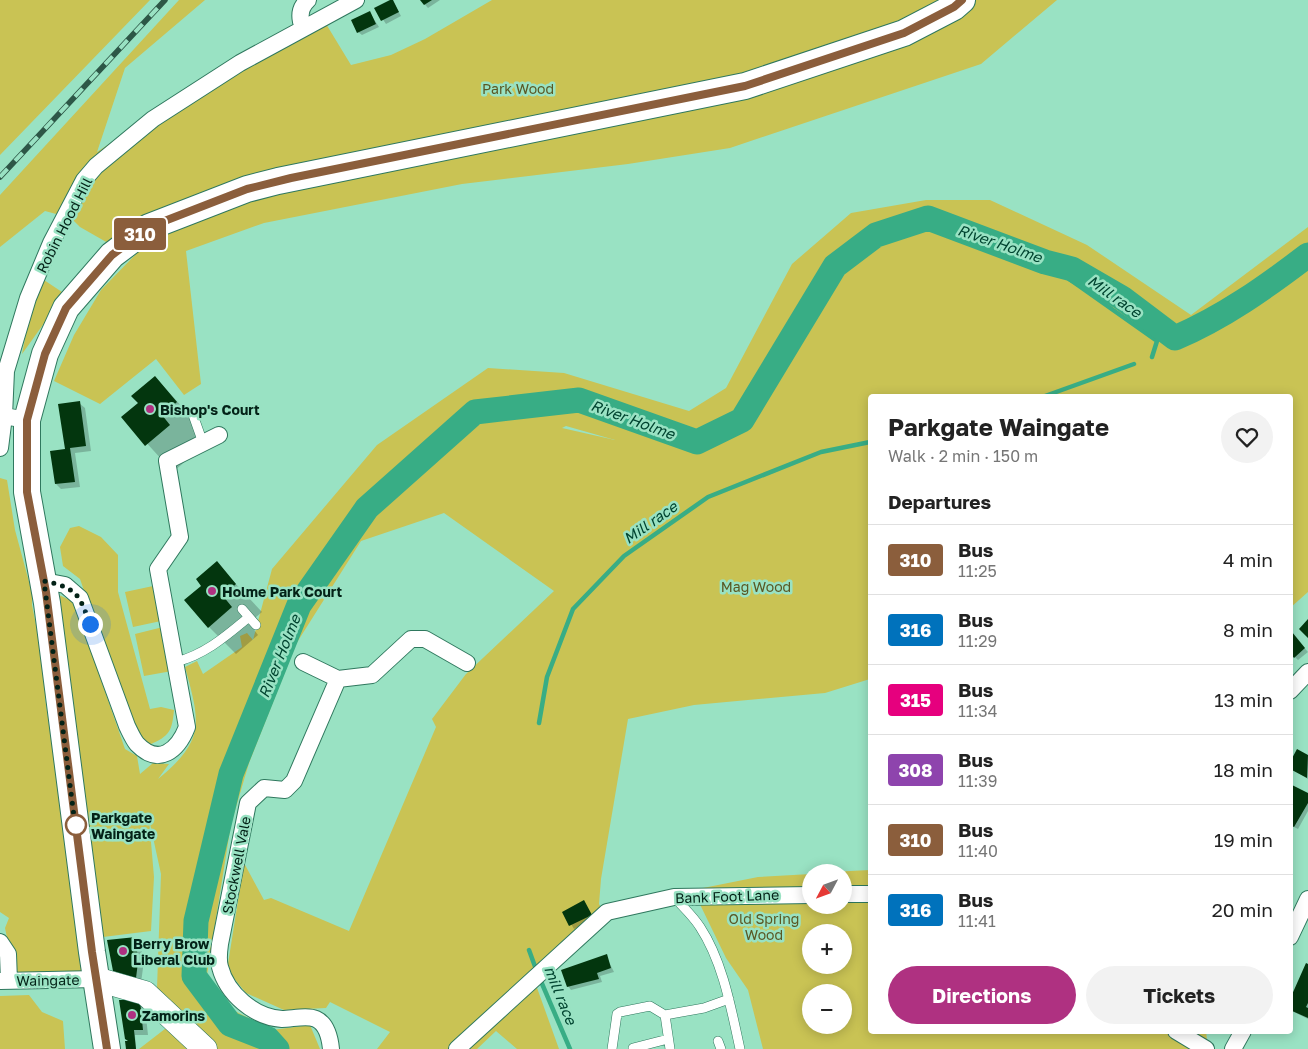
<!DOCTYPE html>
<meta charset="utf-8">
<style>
:root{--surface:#fff;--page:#f2f2f2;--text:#222;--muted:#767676;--line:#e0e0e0;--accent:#af3181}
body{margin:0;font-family:"Golos Text",sans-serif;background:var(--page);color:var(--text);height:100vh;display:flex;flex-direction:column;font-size:19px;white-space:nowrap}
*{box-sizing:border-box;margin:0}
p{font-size:16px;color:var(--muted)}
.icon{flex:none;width:28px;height:28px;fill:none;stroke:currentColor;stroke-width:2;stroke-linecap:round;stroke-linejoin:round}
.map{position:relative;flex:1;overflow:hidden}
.details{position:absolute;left:868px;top:394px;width:425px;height:640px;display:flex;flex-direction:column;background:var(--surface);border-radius:5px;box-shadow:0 2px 12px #0003}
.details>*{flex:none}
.badge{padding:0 10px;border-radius:4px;font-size:18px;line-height:32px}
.needle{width:32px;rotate:229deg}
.buttons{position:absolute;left:802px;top:864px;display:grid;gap:10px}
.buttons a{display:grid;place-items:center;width:50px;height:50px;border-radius:50%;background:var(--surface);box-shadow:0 2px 12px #0003;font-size:25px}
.you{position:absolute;width:25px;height:25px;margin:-12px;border:4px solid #fff;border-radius:50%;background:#1a73e8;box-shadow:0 0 0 8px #1a73e833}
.map>.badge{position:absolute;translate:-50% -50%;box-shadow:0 0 0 2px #fff}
h2{padding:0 20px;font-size:19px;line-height:45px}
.round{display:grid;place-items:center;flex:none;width:52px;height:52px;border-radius:26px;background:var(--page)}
.headline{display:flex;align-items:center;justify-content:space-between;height:85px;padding:0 20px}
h1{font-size:24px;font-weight:700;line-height:38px}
.primary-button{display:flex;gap:10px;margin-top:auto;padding:10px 20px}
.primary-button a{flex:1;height:58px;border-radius:30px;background:var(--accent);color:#fff;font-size:20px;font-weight:700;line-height:58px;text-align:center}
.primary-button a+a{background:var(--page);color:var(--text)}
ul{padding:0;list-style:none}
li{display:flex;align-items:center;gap:15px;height:70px;padding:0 20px;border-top:1px solid var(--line)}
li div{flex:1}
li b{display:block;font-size:19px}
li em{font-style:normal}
li .badge{min-width:55px;font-weight:700;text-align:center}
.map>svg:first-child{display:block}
.green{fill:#c9c354;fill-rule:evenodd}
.shadow{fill:#0003}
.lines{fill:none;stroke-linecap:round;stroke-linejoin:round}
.stream{stroke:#38ad85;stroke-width:4.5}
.river{stroke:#38ad85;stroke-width:25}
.building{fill:#03360e}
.service-casing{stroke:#2f785e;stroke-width:10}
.minor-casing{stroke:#2f785e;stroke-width:18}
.secondary-casing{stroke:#2f785e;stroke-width:25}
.primary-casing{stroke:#2f785e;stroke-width:28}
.service{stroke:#fff;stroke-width:9}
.minor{stroke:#fff;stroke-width:16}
.secondary{stroke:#fff;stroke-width:24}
.primary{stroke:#fff;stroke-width:26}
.rail-casing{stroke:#2d5747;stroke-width:5.5}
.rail{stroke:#99e2c3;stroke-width:4;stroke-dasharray:11;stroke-linecap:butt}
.line-casing{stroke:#fff;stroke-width:11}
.line{stroke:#8b5e3c;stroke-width:8}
.walk{stroke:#032217;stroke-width:5;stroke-dasharray:0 9}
.poi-dot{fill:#af3181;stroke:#99e2c3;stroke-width:2}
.stop-dot{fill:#fff;stroke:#8b5e3c;stroke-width:2.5}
.labels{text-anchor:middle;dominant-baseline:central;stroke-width:5;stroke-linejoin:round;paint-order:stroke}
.park-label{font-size:14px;fill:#5a5723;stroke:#99e2c3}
.street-label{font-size:14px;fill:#032217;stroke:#99e2c3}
.poi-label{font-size:14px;font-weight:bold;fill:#032217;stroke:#99e2c3;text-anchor:start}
.stop-label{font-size:14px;font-weight:bold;fill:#032217;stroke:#99e2c3;text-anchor:start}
.water-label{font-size:15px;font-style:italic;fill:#004430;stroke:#99e2c3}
</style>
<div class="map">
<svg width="1308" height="1049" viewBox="0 0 1308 1049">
<rect width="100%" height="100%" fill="#99e2c3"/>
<path class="green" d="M0 0H150L0 155Z
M179 0H205L125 68 97 152 238 57 320 14 351 65 391 55 425 39 492 0H1057L981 64 730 148 628 164 462 184 264 223 186 251 201 384 184 395 156 359 100 404 54 381 74 335 101 290 136 254 108 243 80 227 71 218 45 211 0 247V195Z
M926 200H990L1087 245 1191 315 1308 227V592L1290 608V396H870V679L825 693 694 705 628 719 601 879 599 904 607 917 536 985 559 1049H517L496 1031 477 1049H377L390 1032 330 1002 326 1008 284 1010 246 993 227 970 244 863 264 900 271 898 349 931 436 727 432 719 466 674 554 591 444 513 361 541 296 644 249 763 231 824 207 975 231 1009 272 1030 310 1025 320 1049H139L183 1015 157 988 161 874 149 819 154 877 151 931 103 937 85 808 59 595 74 602 125 749 137 756 140 774 153 763 169 764 158 779C206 740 200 722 185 667L197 661 203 674 242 647 240 636 247 633 253 640 272 569 377 445 488 368 564 373 689 411 726 388 792 264 851 213ZM566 426 615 440 562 428Z
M44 280 65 294 22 354 33 298Z
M0 478 7 480 15 530 32 593V605L45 670V698L86 972C61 971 37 976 14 972L5 928 9 918 0 912Z
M79 526 101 537 118 555V592L150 709 161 707 174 710C172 731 170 736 149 745L139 738 132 715 122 700 80 579 63 566 60 547 70 528Z
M153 586 161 621 133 627 125 592Z
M163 627 172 671 144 676 135 634Z
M870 870V1031H1206L1208 1049H763L748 990 726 958 693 890 758 877 811 874V905H844V872H830ZM811 932H844V965H811ZM811 992H844V1025H811Z
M29 995 42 1012 63 1021 65 1049H0V996Z"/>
<path class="shadow" d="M392 0 401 16 386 24 376 9Z
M421 0H440L428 8Z
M370 13 379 27 362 35 358 32Z
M155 377 203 430 188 443 196 452 173 472 123 417 139 403Z
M79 403 85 408 91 451 75 453 80 487 61 489 56 484Z
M216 563 262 612 249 623 258 635 236 654 209 627 203 586Z
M1292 634 1308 652 1298 660 1293 655 1290 658Z
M1297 750 1308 756V779L1290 768Z
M1290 786 1308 794V811L1298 829 1290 825Z
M584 902 594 919 574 929 564 912Z
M135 939 141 944 143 968 141 983 120 976 115 970Z
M606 956 614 972 600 976 602 982 571 990 568 986Z
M1308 965V1019L1290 1010V1002Z
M140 1001 145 1007 148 1035H135L136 1049H128Z"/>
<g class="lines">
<path class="stream" d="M1045 262 1157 341 1152 357
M1045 396 1134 364
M539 723 547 677 573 609 624 556 708 497 821 452 870 442
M529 950 537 972
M540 979 570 1049"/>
<path class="river" d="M277 1049 268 1039 230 1024 194 976 196 921 231 774 299 605 367 508 475 412 579 400 697 442 742 420 835 266 876 235 928 218 1045 262 1072 269 1122 298 1175 338C1224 317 1266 287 1308 255"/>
</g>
<path class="building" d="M390 0H393L399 12 381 21 374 8Z
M420 0H432L424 5Z
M370 11 376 24 357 33 351 20Z
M155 376 177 402 162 415 170 425 145 446 121 417 138 403 131 396Z
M80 401 86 446 70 448 75 482 55 484 50 451 65 449 58 404Z
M217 561 236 584 223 596 232 607 208 628 184 600 201 586 196 579Z
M1308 619V638L1299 629Z
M1292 632 1305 648 1294 658 1290 653Z
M1297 749 1308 755 1307 778 1290 769V762Z
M1290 784 1308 793V803L1294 827 1290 825Z
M584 900 592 915 569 926 562 912Z
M136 937 138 962 136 978 113 971 107 940Z
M607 954 611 968 597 973 599 979 567 987 561 970Z
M1306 963 1308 964V1003L1306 1007 1308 1008V1018L1290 1010V999Z
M119 1000H140L143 1030H134L136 1049H126L125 1041H128L125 1039Z"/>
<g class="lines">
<defs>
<path id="service" d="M192 412 203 443
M249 617 256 625
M176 662C206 654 226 636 249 617L242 609
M674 897C683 907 693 916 700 927 723 962 731 1008 740 1049
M665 1015 670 1049
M718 1041 721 1049
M633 1048 668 1039
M612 1049 617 1014 620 1012 650 1006 665 1015 704 1008 729 999"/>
<path id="minor" d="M303 28C299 18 299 8 308 0
M27 420 4 416 6 371 28 298 51 243 84 180 96 166 153 119 240 63 356 0
M0 448 4 416
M44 581 65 585 80 598 127 726C130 732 133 739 137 744 159 767 178 750 187 727L158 569 180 537 167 461 219 435
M303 662 338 679
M1290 691 1308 672
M844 894H870
M1290 937 1308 899
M0 942 8 954 9 981
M0 981 96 979
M1176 1031 1206 1049
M331 1049C330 1039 327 1024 316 1019 307 1015 292 1019 282 1019 254 1017 227 994 220 967 218 960 219 951 220 944L248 803 264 788 285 790 294 781 338 679 372 675 411 639H425L467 663
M457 1049 607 912 674 897 811 895
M1233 1049 1243 1031"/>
<path id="secondary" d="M96 979 145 993 205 1049"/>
<path id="primary" d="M107 1049 92 952 47 603 27 492V420L45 354 66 308 112 255 149 227 247 189 278 181 745 86 904 33 954 7 962 0"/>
</defs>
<use href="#service" class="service-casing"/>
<use href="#minor" class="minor-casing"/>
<use href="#secondary" class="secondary-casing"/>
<use href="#primary" class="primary-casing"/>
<use href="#service" class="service"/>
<use href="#minor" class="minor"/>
<use href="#secondary" class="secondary"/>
<use href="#primary" class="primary"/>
<defs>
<path id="rail" d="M0 177 165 0"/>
</defs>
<use href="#rail" class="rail-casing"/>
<use href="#rail" class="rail"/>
</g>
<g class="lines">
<defs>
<path id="line" d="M107 1049 92 952 46 592 27 492V420L45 354 66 308 112 255 149 227 247 189 291 178 745 86 904 33 954 7 962 0"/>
</defs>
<use href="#line" class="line-casing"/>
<use href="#line" class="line"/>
<path class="walk" d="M76 825V832L44 581C77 588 79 594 90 624"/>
</g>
<g class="poi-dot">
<circle cx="150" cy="409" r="5"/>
<circle cx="212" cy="591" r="5"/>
<circle cx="123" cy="951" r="5"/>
<circle cx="132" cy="1015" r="5"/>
</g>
<circle class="stop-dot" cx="76" cy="825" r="10"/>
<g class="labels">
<g class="park-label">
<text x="518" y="88">Park Wood</text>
<text x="756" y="586">Mag Wood</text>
<text x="764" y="918">Old Spring<tspan x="764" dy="16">Wood</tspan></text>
</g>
<g class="street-label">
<text transform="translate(64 225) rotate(-63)">Robin Hood Hill</text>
<text transform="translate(236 865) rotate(-79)">Stockwell Vale</text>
<text transform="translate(727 896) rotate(-2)">Bank Foot Lane</text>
<text transform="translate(48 980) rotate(-1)">Waingate</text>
</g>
<g class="poi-label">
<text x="160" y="409">Bishop's Court</text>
<text x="222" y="591">Holme Park Court</text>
<text x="133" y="943">Berry Brow<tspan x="133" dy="16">Liberal Club</tspan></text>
<text x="142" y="1015">Zamorins</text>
</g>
<g class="stop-label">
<text x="91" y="817">Parkgate<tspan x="91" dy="16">Waingate</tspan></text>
</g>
<g class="water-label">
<text transform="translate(1000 243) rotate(19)">River Holme</text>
<text transform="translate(1115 296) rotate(35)">Mill race</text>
<text transform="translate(633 419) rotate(20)">River Holme</text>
<text transform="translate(650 522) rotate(-35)">Mill race</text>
<text transform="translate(279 656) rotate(-68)">River Holme</text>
<text transform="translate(561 995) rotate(68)">mill race</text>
</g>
</g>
</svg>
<div class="buttons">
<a><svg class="needle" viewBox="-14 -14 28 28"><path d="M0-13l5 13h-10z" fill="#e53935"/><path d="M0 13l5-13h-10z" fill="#767676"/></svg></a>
<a>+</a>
<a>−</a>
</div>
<div class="you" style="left:90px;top:624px"></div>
<b class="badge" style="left:140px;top:234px;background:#8b5e3c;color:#fff">310</b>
<section class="details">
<div class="headline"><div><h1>Parkgate Waingate</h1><p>Walk · 2 min · 150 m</p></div><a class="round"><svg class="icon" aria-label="heart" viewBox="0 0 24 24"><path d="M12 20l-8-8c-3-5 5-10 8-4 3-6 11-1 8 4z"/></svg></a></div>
<h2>Departures</h2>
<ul>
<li><span class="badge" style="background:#8b5e3c;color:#fff">310</span><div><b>Bus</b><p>11:25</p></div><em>4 min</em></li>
<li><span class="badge" style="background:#0072bc;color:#fff">316</span><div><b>Bus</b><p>11:29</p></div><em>8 min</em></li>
<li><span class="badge" style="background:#e6007e;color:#fff">315</span><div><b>Bus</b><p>11:34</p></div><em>13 min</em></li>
<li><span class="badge" style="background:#8e44ad;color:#fff">308</span><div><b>Bus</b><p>11:39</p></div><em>18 min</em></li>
<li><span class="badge" style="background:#8b5e3c;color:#fff">310</span><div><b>Bus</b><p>11:40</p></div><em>19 min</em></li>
<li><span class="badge" style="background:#0072bc;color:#fff">316</span><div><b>Bus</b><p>11:41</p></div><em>20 min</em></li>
</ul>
<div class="primary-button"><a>Directions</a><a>Tickets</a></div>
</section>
</div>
